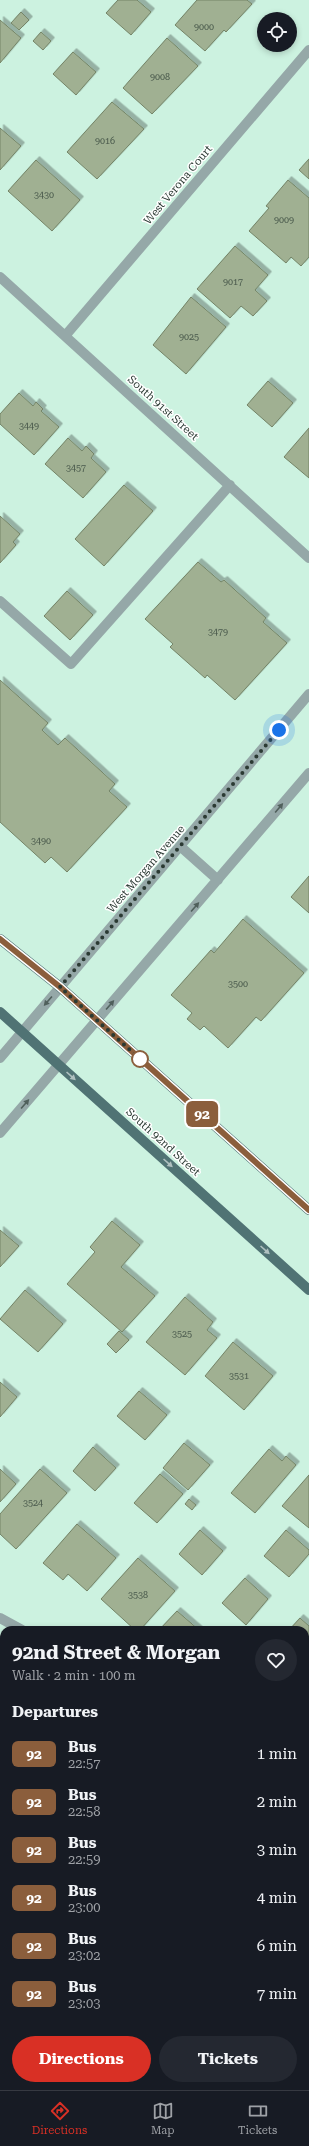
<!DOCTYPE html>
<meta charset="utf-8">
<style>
:root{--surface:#171b24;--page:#242831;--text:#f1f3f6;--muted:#9ea1a6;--line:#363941;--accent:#d93025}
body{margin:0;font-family:"Roboto Serif",serif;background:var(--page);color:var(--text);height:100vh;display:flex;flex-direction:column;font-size:15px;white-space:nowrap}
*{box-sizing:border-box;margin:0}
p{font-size:13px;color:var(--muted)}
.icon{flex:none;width:22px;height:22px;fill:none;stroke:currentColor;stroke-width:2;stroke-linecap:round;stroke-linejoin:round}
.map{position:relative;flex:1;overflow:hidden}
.details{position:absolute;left:0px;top:1626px;width:309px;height:464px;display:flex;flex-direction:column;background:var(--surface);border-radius:12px 12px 0 0;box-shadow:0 2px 6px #0003}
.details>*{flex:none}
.badge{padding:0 8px;border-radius:6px;font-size:14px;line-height:26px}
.tools{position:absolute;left:257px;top:12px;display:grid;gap:8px}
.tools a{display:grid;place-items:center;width:40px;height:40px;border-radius:50%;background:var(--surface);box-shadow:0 2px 6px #0003;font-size:20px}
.you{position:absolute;width:20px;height:20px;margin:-10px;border:3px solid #fff;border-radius:50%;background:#1a73e8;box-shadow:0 0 0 6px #1a73e833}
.map>.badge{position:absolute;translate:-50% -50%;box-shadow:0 0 0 2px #fff}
h2{padding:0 12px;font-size:15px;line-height:36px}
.round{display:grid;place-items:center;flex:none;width:42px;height:42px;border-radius:21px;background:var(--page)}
.summary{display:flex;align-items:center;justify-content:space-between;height:68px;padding:0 12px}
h1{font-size:19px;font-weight:700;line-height:30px}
.cta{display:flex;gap:8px;margin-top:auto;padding:8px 12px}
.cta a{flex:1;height:46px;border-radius:24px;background:var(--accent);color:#fff;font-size:16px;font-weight:700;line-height:46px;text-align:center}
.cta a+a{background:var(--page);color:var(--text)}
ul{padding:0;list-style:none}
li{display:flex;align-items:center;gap:12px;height:48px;padding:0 12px}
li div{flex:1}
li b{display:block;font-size:15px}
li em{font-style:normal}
li .badge{min-width:44px;font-weight:700;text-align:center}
.dock{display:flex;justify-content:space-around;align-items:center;height:56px;border-top:1px solid var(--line);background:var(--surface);font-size:11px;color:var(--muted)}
.dock a{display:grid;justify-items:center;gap:2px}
.dock .on{color:var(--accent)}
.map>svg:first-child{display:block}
.building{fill:#a0b092;stroke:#748467;filter:url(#shadow)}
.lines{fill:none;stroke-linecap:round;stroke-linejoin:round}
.minor{stroke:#95a8a8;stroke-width:10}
.major{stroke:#507374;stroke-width:10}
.oneway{fill:#50605c}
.oneway2{fill:#b0c0c0}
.line-casing{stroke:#fff;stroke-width:9}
.line{stroke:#8b5e3c;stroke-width:6}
.walk{stroke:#2b3a33;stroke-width:4;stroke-dasharray:0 7.2}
.stop-dot{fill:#fff;stroke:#8b5e3c;stroke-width:2}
.labels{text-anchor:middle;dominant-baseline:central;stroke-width:3;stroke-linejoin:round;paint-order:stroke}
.number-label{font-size:9px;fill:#48584b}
.street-label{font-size:11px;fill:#2b3a33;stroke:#fff}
</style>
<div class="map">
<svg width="309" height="2090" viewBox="0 0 309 2090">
<defs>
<filter id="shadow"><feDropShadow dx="3.5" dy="-3.5" stdDeviation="0" flood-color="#0004"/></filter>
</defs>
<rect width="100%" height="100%" fill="#ccf2e0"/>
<path class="building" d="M118 0H137L151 12 131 35 106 13Z
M197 0H247L252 4 226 32 224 30 205 51 175 25Z
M21 12 29 20 19 30 11 23Z
M0 20 21 38 0 63Z
M41 32 51 41 43 50 33 41Z
M167 38 198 66 152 114 123 88Z
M73 52 96 72 76 95 53 74Z
M112 102 144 129 97 179 67 152Z
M0 128 21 146 0 170Z
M309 159V179L299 170Z
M36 160 80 200 52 231 8 191Z
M288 180 309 198V257L301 266 291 257 286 263 249 231 269 208 266 206Z
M235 246 268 275 255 290 267 301 253 316 241 306 230 318 197 289Z
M191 297 226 327 186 374 153 345Z
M268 381 293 403 272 427 247 405Z
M19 393 33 406 36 402 43 409 41 411 59 427 34 455 0 424V414Z
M309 428V478L284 457Z
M68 438 82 451 86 446 94 454 91 458 106 472 83 498 45 464Z
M124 485 153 511 104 566 75 539Z
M0 516 20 534 13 542 16 545 0 563Z
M198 562 221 582 224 580 266 618 263 622 287 643 235 700 207 675 205 678 170 647 173 644 145 619Z
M67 591 93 615 70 640 44 616Z
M0 680 48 723 42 730 58 745 65 738 115 784 109 791 127 807 67 872 51 857 45 863 0 822Z
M309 876V913L291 897Z
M243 919 304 973 261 1021 256 1017 228 1048 204 1026 200 1030 187 1019 192 1013 171 995 211 950 214 953Z
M112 1221 140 1245 121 1267 155 1296 122 1332 67 1284 95 1252 90 1247Z
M0 1230 19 1246 0 1267Z
M25 1290 63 1324 38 1352 0 1319Z
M185 1297 213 1322 207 1330 217 1338 185 1375 146 1342Z
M119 1331 129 1340 116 1353 107 1344Z
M233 1342 273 1376 244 1410 205 1376Z
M0 1382 17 1397 0 1417Z
M139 1391 167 1415 145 1440 117 1416Z
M184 1443 210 1465 188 1490 163 1468Z
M93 1447 116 1468 95 1491 73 1471Z
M269 1449 282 1461 286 1456 296 1465 255 1513 231 1493Z
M0 1469 16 1484 0 1502Z
M40 1469 67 1493 16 1549 0 1534V1514Z
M160 1474 183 1494 157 1523 134 1503Z
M309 1475V1528L282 1506Z
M189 1499 196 1505 192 1510 185 1504Z
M77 1524 116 1558 87 1591 68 1574 63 1580 43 1563Z
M200 1530 223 1551 202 1575 179 1554Z
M286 1530 309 1550V1554L289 1577 264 1556Z
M138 1558 175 1591 140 1630H135L101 1599Z
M245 1578 268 1599 246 1625 222 1603Z
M177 1611 199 1630H159Z
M300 1618 309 1626V1653L305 1658V1630H289Z
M0 1695 4 1699V1725L0 1730Z
M305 1697 309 1700V1728L305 1733Z
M309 1751V1781L305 1777V1756Z
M0 1948 4 1952V1988L2 1990 0 1989Z
M306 1969 309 1972V2035L305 2032Z
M0 2033 4 2036 5 2086 2 2090H0Z
M26 2086H55L59 2090H23Z"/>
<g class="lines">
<path class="minor" d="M0 277 309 558
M65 336 309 50
M0 601 71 664 230 485
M181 847 218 880
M0 1058 309 694
M0 1133 309 773
M0 1618 22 1630
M0 1839 4 1834
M305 1874 309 1878"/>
<path class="major" d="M0 939 60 987 309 1210
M0 1012 309 1290"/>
</g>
<defs><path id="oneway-solid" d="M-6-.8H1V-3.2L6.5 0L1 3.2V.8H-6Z"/></defs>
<g class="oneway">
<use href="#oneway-solid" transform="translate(279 808) rotate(-50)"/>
<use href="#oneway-solid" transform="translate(195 907) rotate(-49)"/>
<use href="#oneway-solid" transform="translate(48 1001) rotate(131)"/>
<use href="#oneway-solid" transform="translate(110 1005) rotate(-49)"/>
<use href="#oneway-solid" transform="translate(25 1104) rotate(-49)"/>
</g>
<g class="oneway2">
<use href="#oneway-solid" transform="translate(71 1076) rotate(42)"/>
<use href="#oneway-solid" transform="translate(168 1163) rotate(42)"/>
<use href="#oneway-solid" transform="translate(265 1250) rotate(42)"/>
</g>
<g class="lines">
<defs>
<path id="line" d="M0 939 60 987 309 1210"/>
</defs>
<use href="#line" class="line-casing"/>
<use href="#line" class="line"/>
<path class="walk" d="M140 1059 60 987 279 730"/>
</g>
<circle class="stop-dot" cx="140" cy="1059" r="8"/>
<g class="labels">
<g class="number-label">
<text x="204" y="27">9000</text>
<text x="160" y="77">9008</text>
<text x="105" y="141">9016</text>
<text x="44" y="195">3430</text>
<text x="284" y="220">9009</text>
<text x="233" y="282">9017</text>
<text x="189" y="337">9025</text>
<text x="29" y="426">3449</text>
<text x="76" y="468">3457</text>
<text x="218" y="632">3479</text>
<text x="41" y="841">3490</text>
<text x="238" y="984">3500</text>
<text x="182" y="1334">3525</text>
<text x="239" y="1376">3531</text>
<text x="33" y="1503">3524</text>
<text x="138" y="1595">3538</text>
</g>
<g class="street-label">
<text transform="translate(178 185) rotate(-50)">West Verona Court</text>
<text transform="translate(163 408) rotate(42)">South 91st Street</text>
<text transform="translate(146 869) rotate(-49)">West Morgan Avenue</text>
<text transform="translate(163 1142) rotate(42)">South 92nd Street</text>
</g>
</g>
</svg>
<div class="tools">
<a><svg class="icon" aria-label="locate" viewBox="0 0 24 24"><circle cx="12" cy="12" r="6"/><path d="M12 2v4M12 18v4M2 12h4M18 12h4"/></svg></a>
</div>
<div class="you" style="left:279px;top:730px"></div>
<b class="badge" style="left:202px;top:1114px;background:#8b5e3c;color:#fff">92</b>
<section class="details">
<div class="summary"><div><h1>92nd Street &amp; Morgan</h1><p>Walk · 2 min · 100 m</p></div><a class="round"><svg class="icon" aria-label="heart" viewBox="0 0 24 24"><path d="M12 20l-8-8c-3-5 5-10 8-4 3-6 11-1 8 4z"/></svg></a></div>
<h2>Departures</h2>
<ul>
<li><span class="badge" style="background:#8b5e3c;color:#fff">92</span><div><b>Bus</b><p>22:57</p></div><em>1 min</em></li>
<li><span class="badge" style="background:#8b5e3c;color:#fff">92</span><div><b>Bus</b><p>22:58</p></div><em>2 min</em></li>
<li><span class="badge" style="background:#8b5e3c;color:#fff">92</span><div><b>Bus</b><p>22:59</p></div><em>3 min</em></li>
<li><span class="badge" style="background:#8b5e3c;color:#fff">92</span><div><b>Bus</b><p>23:00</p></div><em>4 min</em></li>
<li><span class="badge" style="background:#8b5e3c;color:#fff">92</span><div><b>Bus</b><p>23:02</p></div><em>6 min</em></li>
<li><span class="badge" style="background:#8b5e3c;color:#fff">92</span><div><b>Bus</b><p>23:03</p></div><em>7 min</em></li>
</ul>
<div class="cta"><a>Directions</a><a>Tickets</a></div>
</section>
</div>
<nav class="dock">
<a class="on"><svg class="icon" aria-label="directions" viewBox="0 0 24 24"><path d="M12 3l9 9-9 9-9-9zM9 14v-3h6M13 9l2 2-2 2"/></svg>Directions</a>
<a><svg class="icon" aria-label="map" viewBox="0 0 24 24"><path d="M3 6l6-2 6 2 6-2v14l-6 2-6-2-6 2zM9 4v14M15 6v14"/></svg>Map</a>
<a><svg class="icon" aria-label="tickets" viewBox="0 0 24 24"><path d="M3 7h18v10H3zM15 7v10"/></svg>Tickets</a>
</nav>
